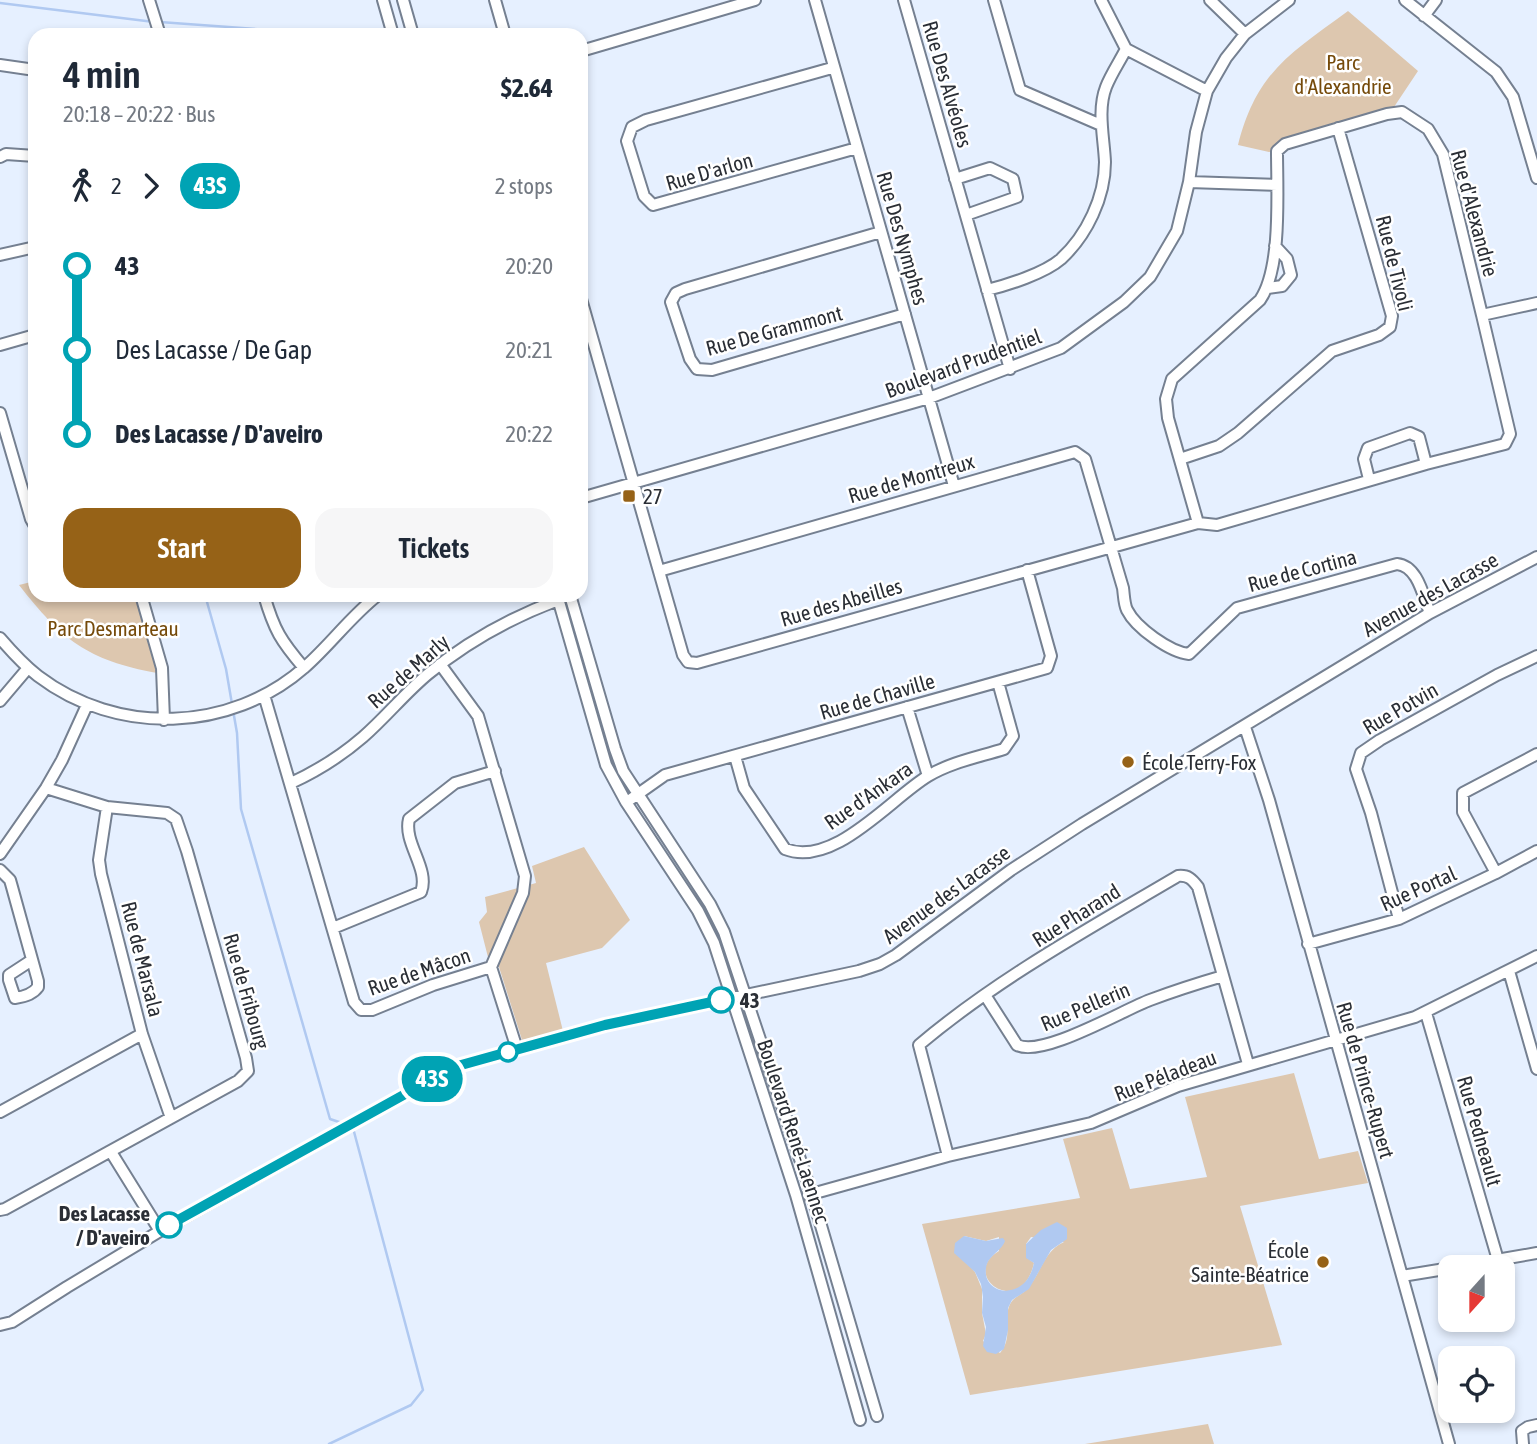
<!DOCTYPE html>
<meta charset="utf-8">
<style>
:root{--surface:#fff;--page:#f6f6f7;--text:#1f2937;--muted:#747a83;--accent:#966217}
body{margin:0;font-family:"Asap Condensed",sans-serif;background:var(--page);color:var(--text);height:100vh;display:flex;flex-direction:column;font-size:26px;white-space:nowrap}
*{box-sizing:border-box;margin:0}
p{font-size:23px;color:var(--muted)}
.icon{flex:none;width:38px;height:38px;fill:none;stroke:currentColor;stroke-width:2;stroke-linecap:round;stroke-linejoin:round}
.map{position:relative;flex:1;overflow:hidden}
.side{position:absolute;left:28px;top:28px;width:560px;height:574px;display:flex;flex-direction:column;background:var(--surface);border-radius:21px;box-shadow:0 4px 10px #0003}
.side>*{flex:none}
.badge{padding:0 14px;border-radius:23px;font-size:24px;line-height:46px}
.needle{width:46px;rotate:201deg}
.buttons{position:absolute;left:1438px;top:1255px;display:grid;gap:14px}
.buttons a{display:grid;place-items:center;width:77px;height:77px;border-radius:14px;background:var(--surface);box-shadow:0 4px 10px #0003;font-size:35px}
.map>.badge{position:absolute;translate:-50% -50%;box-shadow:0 0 0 4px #fff}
.legs{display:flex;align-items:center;gap:10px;height:77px;padding:0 35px;font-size:23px}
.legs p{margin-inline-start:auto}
.summary{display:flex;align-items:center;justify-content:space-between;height:119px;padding:0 35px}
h1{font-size:38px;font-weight:600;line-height:52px}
.button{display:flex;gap:14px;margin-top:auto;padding:14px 35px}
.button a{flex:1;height:80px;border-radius:21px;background:var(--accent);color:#fff;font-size:28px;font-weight:600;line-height:80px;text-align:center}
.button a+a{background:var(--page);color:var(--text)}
ul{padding:0 35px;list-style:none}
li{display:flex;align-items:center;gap:24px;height:84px;font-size:26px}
li i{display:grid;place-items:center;width:10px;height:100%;margin:0 9px;background:currentColor}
li i::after{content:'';width:18px;height:18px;margin:-9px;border:5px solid;border-radius:50%;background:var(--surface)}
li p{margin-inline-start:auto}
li:first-child i{background:linear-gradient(#0000 50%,currentColor 0)}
li:last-child i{background:linear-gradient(currentColor 50%,#0000 0)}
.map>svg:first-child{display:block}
.green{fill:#ddc7af;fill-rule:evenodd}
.water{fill:#b0c9f1}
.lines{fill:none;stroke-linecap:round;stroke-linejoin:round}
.stream{stroke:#b0c9f1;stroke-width:2.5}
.minor-casing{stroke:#758091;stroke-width:14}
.minor{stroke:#fff;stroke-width:10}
.line-1-casing{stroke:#fff;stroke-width:16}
.line-1{stroke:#00a3b4;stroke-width:10}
.poi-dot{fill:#966217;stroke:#fff;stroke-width:2.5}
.stop-1-dot{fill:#fff;stroke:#00a3b4;stroke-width:3.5}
.labels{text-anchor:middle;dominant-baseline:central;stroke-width:5;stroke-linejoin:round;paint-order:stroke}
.park-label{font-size:21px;fill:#754a0a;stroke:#fff}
.street-label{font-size:21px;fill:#2a2e35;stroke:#fff}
.poi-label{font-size:21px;fill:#2a2e35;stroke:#fff;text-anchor:start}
.stop-label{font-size:21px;font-weight:bold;fill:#2a2e35;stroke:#fff;text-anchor:start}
</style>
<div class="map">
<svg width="1537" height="1444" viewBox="0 0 1537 1444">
<rect width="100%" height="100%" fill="#e6f0ff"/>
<path class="green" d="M1348 11 1418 71 1392 110 1275 151 1269 152 1238 145C1257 71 1290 54 1348 11Z
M35 581V595H138L152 644 157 673C87 660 62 640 19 585Z
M584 847 630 920 602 948 546 963 563 1031 522 1040 499 967 489 961 479 922 487 912 485 897 536 883 532 866Z
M1294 1073 1319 1159 1358 1151 1368 1183 1240 1206 1282 1345 970 1395 922 1224 1080 1198 1063 1139 1112 1128 1130 1189 1207 1177 1185 1097ZM964 1236 986 1241 999 1237V1251C958 1275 1021 1321 1034 1263L1026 1257V1244L1031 1237 1064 1242C1043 1251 1041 1275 1026 1290 1019 1297 1011 1297 1008 1310 1005 1325 1012 1339 1000 1353L983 1341 986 1334 982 1313V1289L975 1272 968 1264Z
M1208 1424 1214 1444H1085Z"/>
<path class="water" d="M1057 1222 1067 1228V1239L1051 1250 1029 1289 1012 1300 1008 1308V1330L1004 1349 996 1354 987 1352 983 1346 986 1327 982 1313 983 1297 981 1284 975 1272 954 1253 955 1243 964 1236 986 1241 1003 1238 1005 1241C1001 1252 988 1255 986 1268 982 1295 1026 1303 1034 1263L1026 1258V1244L1041 1230Z"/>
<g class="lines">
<path class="stream" d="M0 3 154 22
M160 22 295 32 300 35
M205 595 226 669 232 704
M233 710 237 733 241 809 330 1119 345 1124
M329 1444 411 1405 423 1390 353 1128"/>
<defs>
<path id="minor" d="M149 0 160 35
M383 0 393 35
M403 0 413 35
M495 0 505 35
M815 0 954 486
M904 0 1010 369
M994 0 1020 90 1101 125
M1101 0 1126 49 1207 91
M1210 0 1245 34
M1405 0 1496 72 1513 97 1537 178
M1424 16 1436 0
M581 51 755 0
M0 65 35 70
M832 68 646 120 632 127 627 141 644 196 653 205 857 148
M0 157 6 154 35 156
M955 179 990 168 1013 179 1017 197 966 215
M1189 182 1277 185
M881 232 685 289 676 293 671 302 690 359 697 369 712 370 905 314
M0 255 35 247
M1268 288 1282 286 1291 275 1287 259 1275 246
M987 290C1008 285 1045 273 1061 259 1087 235 1105 197 1105 162 1104 138 1097 110 1106 87 1111 74 1120 61 1126 49
M581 299 683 655 688 662 697 663 1198 523 1217 525 1426 464 1505 444 1510 434 1482 315 1537 303
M0 345 35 335
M0 413 31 519 35 526
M1180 459 1219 446 1238 433 1332 351 1379 335 1390 327 1392 316 1338 128
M1369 479 1364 459 1368 448 1410 433 1419 437 1426 464
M581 498 929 398 1061 348 1124 302 1150 277 1177 231 1189 182 1196 132 1207 91 1226 58 1245 34 1289 0
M1198 523 1168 418 1166 399 1172 379 1260 300C1282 268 1277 191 1277 151L1285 144 1387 114 1402 112 1428 129 1443 154 1482 315
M659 571 1075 452 1085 459 1123 588C1124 595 1124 604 1127 610 1136 628 1170 652 1189 654L1237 608 1397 564C1418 566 1423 596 1430 613
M141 595 162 668 164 720
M264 595C274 630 281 641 304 668
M557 595 606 765 626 802 698 911 714 943 796 1195 860 1420
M570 595 615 749 623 771 710 904 724 932 812 1195 877 1416
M0 638C12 652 24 665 38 676 117 736 230 733 305 667 331 644 351 616 378 595
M264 695 354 1002 361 1010H372L433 985 491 967 523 893 525 876 478 716 440 664
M0 701 28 668
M907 707 928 776
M1245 727 1269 800 1449 1444
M735 756 744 788 785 849C834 868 890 799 928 776 951 762 979 757 1004 749L1013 736 998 682
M291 783C317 771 341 756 363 737 386 717 405 693 428 674 468 641 510 618 558 600
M631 799 665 775 1047 668 1051 656 1027 570
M107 807 99 860 101 874 142 1034 171 1118
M0 854 46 788 62 760 87 705
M0 870 10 880 12 887 38 981V987C33 994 23 997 15 998L9 980V975L32 960
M1496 873 1463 812V793L1537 754
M1399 919 1371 813 1356 769 1361 753 1380 740 1497 675 1537 656
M333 928 421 892C430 869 403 843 409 819L455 783 495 771
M1308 944 1399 919 1496 873 1537 851
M491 967 517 1049
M1509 971 1537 1069
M985 995 1017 1045C1042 1058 1123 1010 1150 1000 1174 991 1199 983 1223 976
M1426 1013 1498 1260
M0 1112 142 1034
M111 1152 160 1231
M948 1156 919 1045C997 979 1090 928 1178 876 1188 875 1192 879 1198 887L1248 1064
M808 1195 948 1156 1091 1123 1178 1086 1415 1017 1537 956
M0 1210 5 1209 238 1081 248 1071 246 1058 187 851 176 819 167 813 107 807 46 788
M1456 1267 1537 1253
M1402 1276 1451 1268
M0 1325 12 1322 67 1287 160 1231 454 1067 605 1025 859 971 880 964 896 955 1011 870 1082 824 1430 613 1537 557
M1523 1444 1522 1431 1528 1427 1537 1425"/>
</defs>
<use href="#minor" class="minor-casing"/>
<use href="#minor" class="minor"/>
</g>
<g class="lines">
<defs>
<path id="line-1" d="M169 1225 454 1067 605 1025 721 1000"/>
</defs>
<use href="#line-1" class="line-1-casing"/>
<use href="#line-1" class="line-1"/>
</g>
<g class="poi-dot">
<rect x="622" y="489" width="14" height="14" rx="3.5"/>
<circle cx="1128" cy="762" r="7"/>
<circle cx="1323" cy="1262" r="7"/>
</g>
<g class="stop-1-dot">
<circle cx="721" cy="1000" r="12"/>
<circle cx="508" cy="1052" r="9"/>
<circle cx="169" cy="1225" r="12"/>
</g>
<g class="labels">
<g class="park-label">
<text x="1343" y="62">Parc<tspan x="1343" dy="24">d'Alexandrie</tspan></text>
<text x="113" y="628">Parc Desmarteau</text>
</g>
<g class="street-label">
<text transform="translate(948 84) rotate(74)">Rue Des Alvéoles</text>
<text transform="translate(709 171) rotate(-16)">Rue D'arlon</text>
<text transform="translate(1475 213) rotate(75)">Rue d'Alexandrie</text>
<text transform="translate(903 238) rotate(74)">Rue Des Nymphes</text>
<text transform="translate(1395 263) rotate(76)">Rue de Tivoli</text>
<text transform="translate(774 330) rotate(-15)">Rue De Grammont</text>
<text transform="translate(963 363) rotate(-20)">Boulevard Prudentiel</text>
<text transform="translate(911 478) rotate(-16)">Rue de Montreux</text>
<text transform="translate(1302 570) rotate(-15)">Rue de Cortina</text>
<text transform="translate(1430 594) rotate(-29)">Avenue des Lacasse</text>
<text transform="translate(841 602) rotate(-16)">Rue des Abeilles</text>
<text transform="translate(408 671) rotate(-41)">Rue de Marly</text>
<text transform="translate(877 696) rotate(-16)">Rue de Chaville</text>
<text transform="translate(1400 708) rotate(-30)">Rue Potvin</text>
<text transform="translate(868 795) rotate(-35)">Rue d'Ankara</text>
<text transform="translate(1418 888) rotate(-24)">Rue Portal</text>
<text transform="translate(946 894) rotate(-36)">Avenue des Lacasse</text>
<text transform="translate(1076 915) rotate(-32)">Rue Pharand</text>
<text transform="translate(143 959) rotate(76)">Rue de Marsala</text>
<text transform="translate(419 971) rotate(-19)">Rue de Mâcon</text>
<text transform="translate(247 991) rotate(74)">Rue de Fribourg</text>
<text transform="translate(1085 1006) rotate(-23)">Rue Pellerin</text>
<text transform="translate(1165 1075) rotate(-21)">Rue Péladeau</text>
<text transform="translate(1366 1080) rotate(74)">Rue de Prince-Rupert</text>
<text transform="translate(794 1131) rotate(72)">Boulevard René-Laennec</text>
<text transform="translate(1480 1131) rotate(74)">Rue Pedneault</text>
</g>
<g class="poi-label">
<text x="643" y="496">27</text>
<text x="1142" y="762">École Terry-Fox</text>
<text x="1309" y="1250" text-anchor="end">École<tspan x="1309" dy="24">Sainte-Béatrice</tspan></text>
</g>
<g class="stop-label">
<text x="740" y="1000">43</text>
<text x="150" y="1213" text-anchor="end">Des Lacasse<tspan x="150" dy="24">/ D'aveiro</tspan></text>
</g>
</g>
</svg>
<div class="buttons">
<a><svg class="needle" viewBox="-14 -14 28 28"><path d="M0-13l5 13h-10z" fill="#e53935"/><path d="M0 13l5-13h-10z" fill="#747a83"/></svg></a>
<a><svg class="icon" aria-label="locate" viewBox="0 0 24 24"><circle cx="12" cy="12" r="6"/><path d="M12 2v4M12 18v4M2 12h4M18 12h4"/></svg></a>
</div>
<b class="badge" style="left:432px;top:1079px;background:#00a3b4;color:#fff">43S</b>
<section class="side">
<div class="summary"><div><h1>4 min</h1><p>20:18 – 20:22 · Bus</p></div><b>$2.64</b></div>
<div class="legs"><svg class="icon" aria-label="walk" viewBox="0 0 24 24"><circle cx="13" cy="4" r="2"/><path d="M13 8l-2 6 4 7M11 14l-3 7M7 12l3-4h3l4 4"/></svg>2<svg class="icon" aria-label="forward" viewBox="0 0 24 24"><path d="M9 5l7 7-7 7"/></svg><b class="badge" style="background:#00a3b4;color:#fff">43S</b><p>2 stops</p></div>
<ul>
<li><i style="color:#00a3b4"></i><b>43</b><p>20:20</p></li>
<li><i style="color:#00a3b4"></i><span>Des Lacasse / De Gap</span><p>20:21</p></li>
<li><i style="color:#00a3b4"></i><b>Des Lacasse / D'aveiro</b><p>20:22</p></li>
</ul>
<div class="button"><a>Start</a><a>Tickets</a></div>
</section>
</div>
